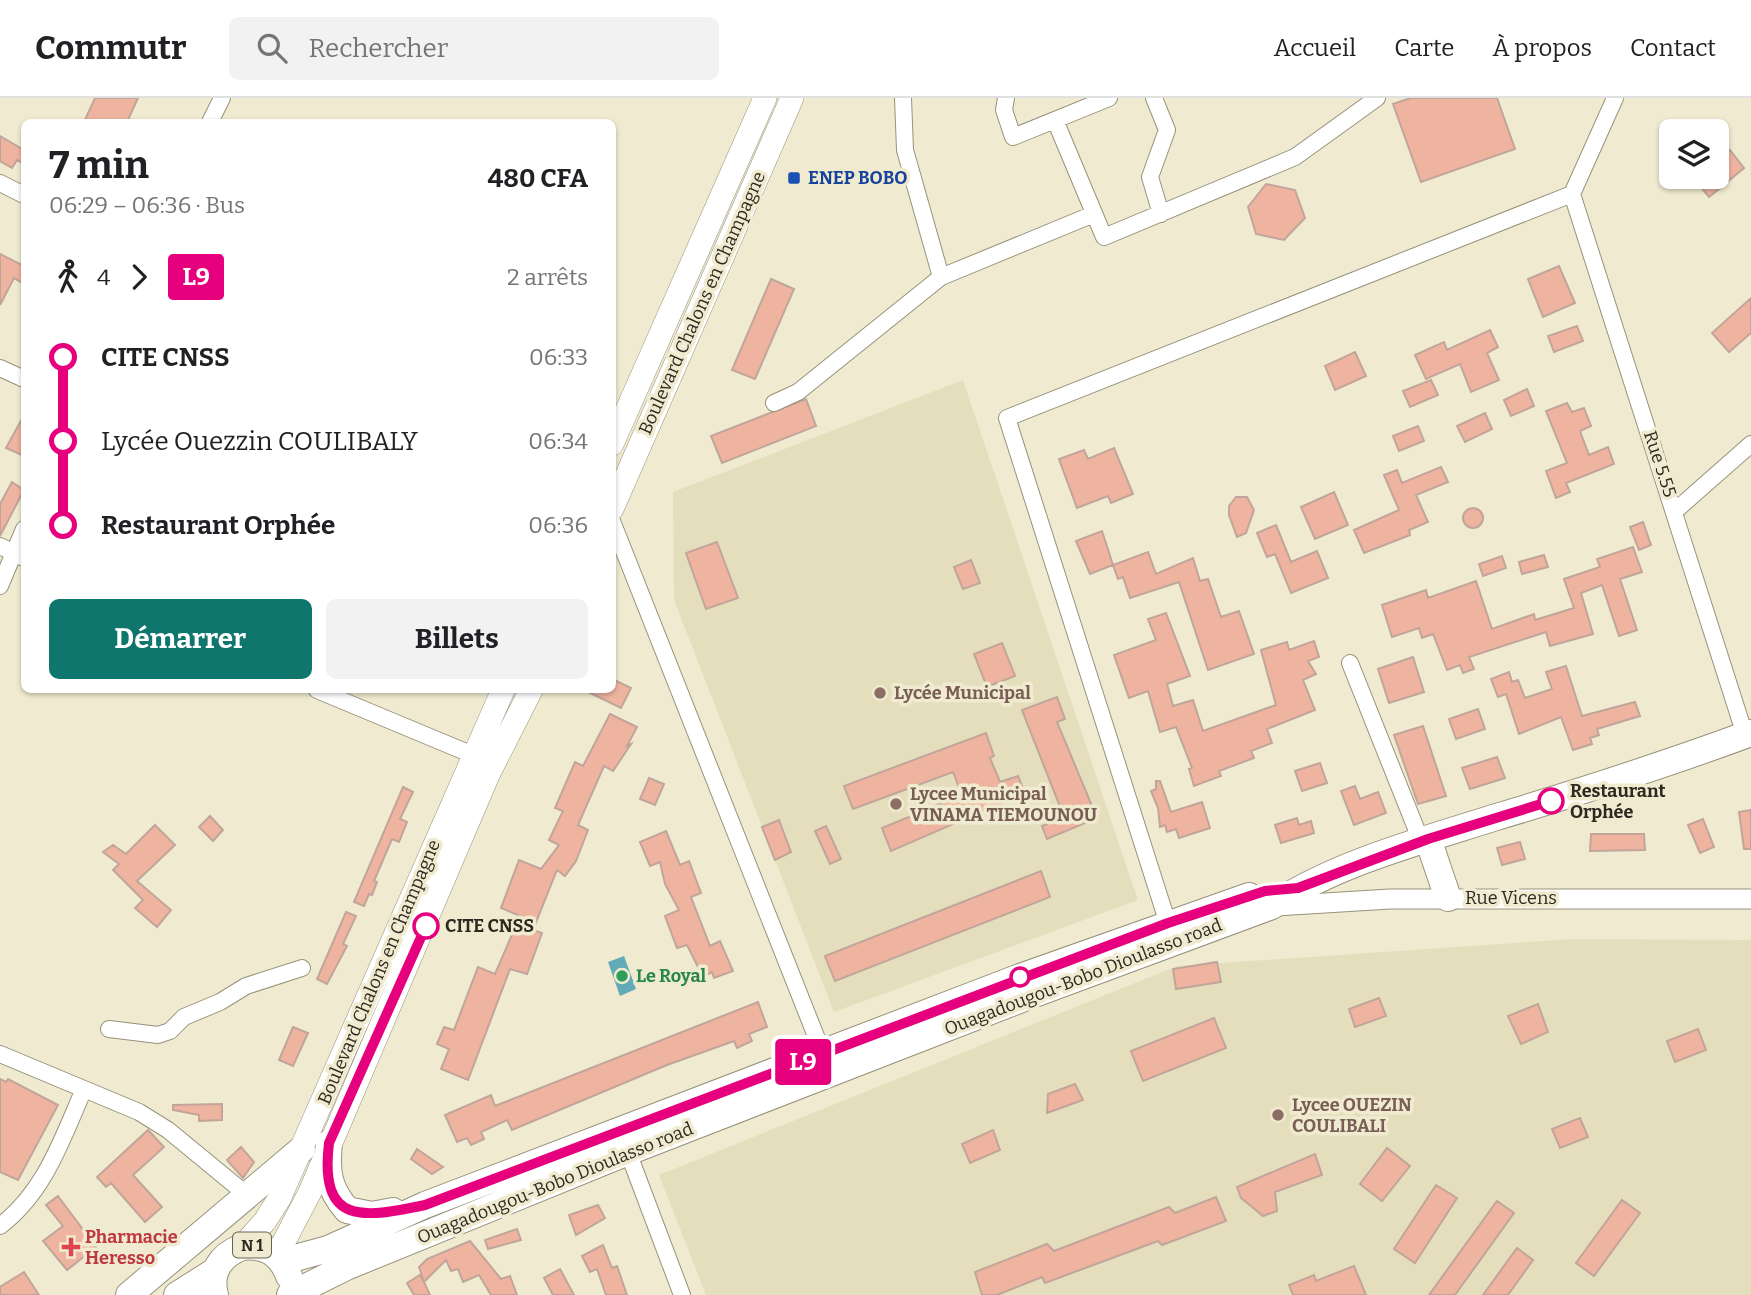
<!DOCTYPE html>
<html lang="fr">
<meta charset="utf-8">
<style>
:root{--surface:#fff;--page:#f2f2f2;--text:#202124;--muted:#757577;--line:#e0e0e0;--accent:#0f766e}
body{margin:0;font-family:Bitter,serif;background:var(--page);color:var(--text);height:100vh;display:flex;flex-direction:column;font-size:26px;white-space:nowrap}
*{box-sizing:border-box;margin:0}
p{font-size:23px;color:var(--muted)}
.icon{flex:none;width:38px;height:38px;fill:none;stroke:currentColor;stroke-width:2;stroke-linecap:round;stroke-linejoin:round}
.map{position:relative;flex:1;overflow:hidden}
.drawer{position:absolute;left:21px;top:21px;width:595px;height:574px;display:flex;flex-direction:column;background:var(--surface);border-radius:10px;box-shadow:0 2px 5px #0004}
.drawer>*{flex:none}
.badge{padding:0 14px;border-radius:5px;font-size:24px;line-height:46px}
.tools{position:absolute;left:1659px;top:21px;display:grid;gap:14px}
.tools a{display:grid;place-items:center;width:70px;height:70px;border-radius:10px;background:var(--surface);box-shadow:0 2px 5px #0004;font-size:35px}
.map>.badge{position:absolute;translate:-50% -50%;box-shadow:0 0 0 4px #fff}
.legs{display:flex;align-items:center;gap:10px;height:77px;padding:0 28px;font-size:23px}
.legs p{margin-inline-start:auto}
.head{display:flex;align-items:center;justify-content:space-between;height:119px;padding:0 28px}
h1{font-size:38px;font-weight:700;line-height:52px}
.cta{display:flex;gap:14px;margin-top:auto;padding:14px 28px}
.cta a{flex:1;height:80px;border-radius:10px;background:var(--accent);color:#fff;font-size:28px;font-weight:700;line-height:80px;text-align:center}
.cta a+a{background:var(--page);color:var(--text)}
ul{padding:0 28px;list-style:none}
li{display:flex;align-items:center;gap:24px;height:84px;font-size:26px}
li i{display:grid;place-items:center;width:10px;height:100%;margin:0 9px;background:currentColor}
li i::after{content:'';width:18px;height:18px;margin:-9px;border:5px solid;border-radius:50%;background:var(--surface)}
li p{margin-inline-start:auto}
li:first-child i{background:linear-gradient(#0000 50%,currentColor 0)}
li:last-child i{background:linear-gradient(currentColor 50%,#0000 0)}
header{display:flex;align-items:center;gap:42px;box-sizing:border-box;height:98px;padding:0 35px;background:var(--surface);border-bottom:2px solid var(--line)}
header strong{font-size:33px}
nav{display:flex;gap:38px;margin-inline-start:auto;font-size:24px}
.search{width:490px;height:63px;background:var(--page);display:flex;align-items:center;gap:18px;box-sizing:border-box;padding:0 24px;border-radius:10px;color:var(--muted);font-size:26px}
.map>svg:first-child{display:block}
.built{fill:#e5debc}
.water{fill:#62aab6}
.building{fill:#efb4a0;stroke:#c1a59b;stroke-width:2}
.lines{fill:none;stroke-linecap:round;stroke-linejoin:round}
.minor-casing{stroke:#97927a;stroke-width:18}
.tertiary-casing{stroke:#97927a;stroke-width:21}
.secondary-casing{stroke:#97927a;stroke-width:24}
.trunk-casing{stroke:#97927a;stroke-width:28}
.minor{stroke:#fff;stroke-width:16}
.tertiary{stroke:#fff;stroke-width:19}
.secondary{stroke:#fff;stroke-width:23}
.trunk{stroke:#fff;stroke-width:26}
.line-1-casing{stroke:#fff;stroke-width:16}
.line-1{stroke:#e6007e;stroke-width:10}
.transit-dot{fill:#1a4fb4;stroke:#f0ebd0;stroke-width:2.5}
.education-dot{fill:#8d6e63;stroke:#f0ebd0;stroke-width:2.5}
.stop-1-dot{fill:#fff;stroke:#e6007e;stroke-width:3.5}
.leisure-dot{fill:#2e9e5b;stroke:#f0ebd0;stroke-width:2.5}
.health-dot{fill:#e0444e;stroke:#f0ebd0;stroke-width:2.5}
.labels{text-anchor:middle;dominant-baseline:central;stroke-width:7;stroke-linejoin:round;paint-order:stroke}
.shield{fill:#f0ebd0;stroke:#676455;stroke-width:2}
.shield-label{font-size:16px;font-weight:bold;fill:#2c2a20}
.transit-label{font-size:18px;font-weight:bold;fill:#164399;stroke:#f0ebd0;text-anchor:start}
.street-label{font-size:18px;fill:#2c2a20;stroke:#f0ebd0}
.education-label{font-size:18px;font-weight:bold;fill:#785e54;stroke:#f0ebd0;text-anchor:start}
.stop-label{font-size:18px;font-weight:bold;fill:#2c2a20;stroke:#f0ebd0;text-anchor:start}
.leisure-label{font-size:18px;font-weight:bold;fill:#27864d;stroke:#f0ebd0;text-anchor:start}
.health-label{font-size:18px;font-weight:bold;fill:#be3a42;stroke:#f0ebd0;text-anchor:start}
</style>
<header>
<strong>Commutr</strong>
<div class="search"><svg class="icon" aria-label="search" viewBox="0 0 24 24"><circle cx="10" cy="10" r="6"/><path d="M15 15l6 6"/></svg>Rechercher</div>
<nav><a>Accueil</a><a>Carte</a><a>À propos</a><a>Contact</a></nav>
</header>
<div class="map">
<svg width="1751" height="1197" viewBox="0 0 1751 1197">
<rect width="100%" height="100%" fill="#f0ebd0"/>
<path class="built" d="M963 282 1138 802 834 914 674 502 673 394Z
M1573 841 1751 842V1197H706L659 1077 1177 868Z"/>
<path class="water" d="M624 858 636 891 620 898 608 864Z"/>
<path class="building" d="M95 0H138L127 24H84Z
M1411 0H1497L1515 51 1421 84 1393 6Z
M0 38 24 52V66L17 62 12 70 0 63Z
M1730 52 1744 70 1709 99 1693 79H1717V63Z
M1266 86 1295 92 1305 120 1284 142 1256 136 1248 109Z
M0 156 24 168V186L14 180 0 207Z
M1559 168 1575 205 1543 219 1528 181Z
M771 181 794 191 755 281 732 272Z
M1751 200V235L1729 254 1712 235Z
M1577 228 1583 243 1554 254 1548 238Z
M1490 232 1498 249 1487 255 1499 282 1471 294 1460 266 1426 281 1415 257 1444 244 1447 252Z
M1355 254 1366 278 1335 292 1325 268Z
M1431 282 1438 297 1410 309 1403 293Z
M1527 291 1534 308 1511 318 1504 302Z
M806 301 816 328 722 365 711 338Z
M1567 305 1572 314 1584 310 1591 328 1580 333 1589 357 1608 349 1614 366 1566 385 1570 394 1556 400 1546 373 1567 365 1546 313Z
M1485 315 1492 331 1465 344 1457 328Z
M24 317V358L6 350Z
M1418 328 1424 343 1399 353 1393 338Z
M1114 350 1133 396 1111 405 1108 398 1077 410 1059 361 1084 352 1088 361Z
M1441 369 1448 384 1416 397 1428 424 1409 432 1410 437 1364 455 1354 432 1399 412 1384 377 1397 372 1402 385Z
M12 384 24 392 0 438V406Z
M1334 394 1348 427 1315 441 1301 409Z
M1236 399H1247L1254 412 1246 435 1237 439 1229 417V408Z
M1463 420a10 10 0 1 1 20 0a10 10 0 1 1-20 0Z
M1643 424 1651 447 1639 452 1630 429Z
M1276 427 1291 464 1317 453 1328 480 1291 495 1275 456 1267 459 1257 435Z
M1102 433 1113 467 1090 476 1076 443Z
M717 444 738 500 706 511 686 455Z
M1633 449 1642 474 1620 481 1637 532 1619 538 1602 487 1581 495 1593 536 1550 548 1546 534 1469 559 1474 571 1463 575 1460 567 1447 572 1433 536 1422 540 1419 530 1392 539 1382 507 1426 492 1428 500 1476 483 1492 531 1534 516 1535 522 1574 510 1564 481 1600 469 1597 461Z
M1148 454 1156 476 1193 460 1200 483 1208 481 1221 519 1239 513 1254 556 1208 572 1179 484 1130 500 1123 479 1118 481 1113 467Z
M1544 457 1548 469 1522 476 1519 464Z
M1502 458 1506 470 1483 478 1479 466Z
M971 462 980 485 963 491 954 469Z
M1166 515 1190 578 1167 586 1173 608 1193 602 1203 633 1276 607 1261 552 1287 544 1289 552 1314 543 1319 559 1308 563 1316 576 1303 582 1315 612 1267 631 1272 645 1251 653 1254 660 1219 673 1221 678 1194 688 1189 671 1192 670 1176 629 1160 634 1148 593 1129 600 1114 557 1156 542 1148 521Z
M1002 545 1015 578 987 589 974 556Z
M1413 559 1424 594 1389 605 1378 571Z
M1566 568 1582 618 1635 604 1640 618 1597 631 1599 637 1590 640 1592 646 1573 652 1561 619 1519 636 1506 596 1498 599 1491 581 1509 574 1512 584 1518 582 1525 600 1552 591 1546 574Z
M612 581 631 590 621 610 584 592H612Z
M1057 599 1065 621 1057 624 1097 720 1047 741 1042 728 1064 719 1022 612Z
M1478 611 1485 631 1456 641 1449 621Z
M610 616 637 629 627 648 631 646 613 673 604 668 578 727 588 732 576 763 565 778 557 772 533 832 542 835 527 876 510 871 468 982 441 971 449 951 437 946 444 929 454 932 478 869 495 876 520 818 501 810 519 762 541 771 559 747 549 742 563 713 555 710 575 664 583 668Z
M1423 628 1446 698 1418 706 1394 637Z
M986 635 994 658 990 660 1000 684 1018 678 1025 695 891 753 882 730 962 697 953 674 853 711 844 688Z
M1497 659 1505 680 1470 691 1462 670Z
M1320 665 1327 685 1302 693 1295 673Z
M649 680 664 686 655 707 640 701Z
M1156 683H1160L1171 714 1202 704 1210 730 1179 740 1176 731 1167 734 1165 727 1160 729 1158 710 1151 693 1156 691Z
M1355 688 1360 701 1378 694 1386 715 1354 727 1341 693Z
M403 689 413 694 400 721 407 724 399 744 392 741 374 783 377 784 372 797 369 796 364 808 354 804Z
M1751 712V751H1744L1739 714Z
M210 718 223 732 213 743 199 729Z
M1297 720 1299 727 1311 723 1314 735 1281 745 1275 727Z
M1703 721 1714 749 1700 755 1688 727Z
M779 722 791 754 775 762 762 729Z
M155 727 175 747 137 783 171 812 157 829 135 810 143 802 113 772 119 766 103 754 113 747 126 756Z
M826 728 841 761 830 766 815 733Z
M666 733 680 767 689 763 701 795 691 799 710 848 720 843 733 873 714 880 712 874 703 879 687 847 677 850 665 818 679 812 665 786 660 764 650 768 640 744Z
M1591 736H1644L1645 752 1590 753Z
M1520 744 1525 761 1502 767 1497 750Z
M1041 773 1050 799 835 883 825 858Z
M346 814 356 818 343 846 347 848 327 886 317 881Z
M1217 864 1221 884 1176 891 1173 871Z
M1379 900 1386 918 1355 929 1349 911Z
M758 904 767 929 749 936 752 943 737 950 734 943 667 967 512 1032 507 1022 481 1034 484 1041 471 1047 467 1040 457 1044 445 1017 491 997 495 1008Z
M1538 906 1548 934 1521 946 1508 918Z
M1214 920 1226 950 1143 983 1131 953Z
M293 929 308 935 293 968 279 962Z
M1698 931 1706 952 1675 964 1667 943Z
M0 981 6 984 8 981 58 1007 18 1082 0 1074Z
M1075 986 1083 1002 1047 1015 1048 996Z
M222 1006V1022L199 1023V1017L173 1012V1007Z
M1580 1020 1588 1039 1560 1050 1552 1031Z
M148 1032 164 1049 133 1077 162 1109 145 1124 111 1085 106 1089 97 1079Z
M993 1032 1000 1052 970 1065 962 1046Z
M241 1049 254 1064 243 1080 227 1062Z
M1387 1050 1410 1068 1382 1103 1360 1086Z
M417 1051 443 1069 432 1076 411 1061Z
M1315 1056 1322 1077 1275 1094 1277 1113 1263 1118 1241 1100 1237 1089Z
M1436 1087 1457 1100 1415 1165 1394 1151Z
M58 1098 96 1149 67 1172 43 1143 63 1128 46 1107Z
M1216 1099 1226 1123 1162 1147 1158 1143 1045 1185 1042 1179 997 1197H982L975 1174 1047 1146 1054 1153 1169 1109 1175 1115Z
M1622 1102 1640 1115 1594 1178 1576 1165Z
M1497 1103 1514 1115 1455 1197H1429Z
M598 1107 605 1120 576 1137 569 1117Z
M517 1131 521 1142 488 1151 485 1142Z
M470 1143 501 1181 510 1178 517 1197H491L479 1177 463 1184 458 1171 451 1173 446 1162 424 1184 419 1169 427 1161Z
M603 1147 612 1170 617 1168 627 1197H606L597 1171 590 1174 582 1158Z
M1517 1150 1533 1162 1508 1197H1483Z
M1354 1168 1366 1197H1293L1289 1187 1314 1177 1316 1183Z
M560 1171 574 1197H553L544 1180Z
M24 1174 39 1197H0V1189Z
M420 1177 424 1184 430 1197H414L407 1185Z"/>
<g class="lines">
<defs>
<path id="minor" d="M903 0 905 52 941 179
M1006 0 1004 12 1013 39 1109 0
M1154 0 1167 32 1150 79 1161 116
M1055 22 1104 139 1295 59 1377 0
M210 24 222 0
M0 85 24 97
M1572 96 1745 637
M0 270 24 281
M774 305 798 294 941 179 1094 116
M1675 413 1751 346
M612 423 825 961
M0 448 24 460
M0 488 24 431
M1350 565 1421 743
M317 592 473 657 479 666
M1170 832 1007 320 1572 96 1615 0
M109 931 158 937 170 933 184 919 220 904 246 888 302 870
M0 956 139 1014 168 1032 247 1097
M625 1046 682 1197
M0 1128C45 1094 62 1041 84 991"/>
<path id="tertiary" d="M1276 808 1390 801H1751"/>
<path id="secondary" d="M612 346 765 0
M612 411 792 0
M242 1149 265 1123 279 1101 503 592
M277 1157 310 1094 488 677 531 592"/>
<path id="trunk" d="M1428 741 1448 800
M329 1045C326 1073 328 1090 347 1112L372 1117 393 1113
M284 1163 328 1151 425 1107 1020 879 1249 798
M129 1197 302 1051
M177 1197 215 1173
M215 1197C209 1174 221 1157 242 1149 266 1146 281 1156 289 1178
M290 1197 346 1169 628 1054 1032 897 1272 808C1334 766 1421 743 1493 720 1580 694 1667 666 1751 635"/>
</defs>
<use href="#minor" class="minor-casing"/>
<use href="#tertiary" class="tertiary-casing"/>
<use href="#secondary" class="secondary-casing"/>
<use href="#trunk" class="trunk-casing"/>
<use href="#minor" class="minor"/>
<use href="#tertiary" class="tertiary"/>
<use href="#secondary" class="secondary"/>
<use href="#trunk" class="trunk"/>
</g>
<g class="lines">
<defs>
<path id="line-1" d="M426 828 329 1045C319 1128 363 1120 425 1107L1168 825 1265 793 1298 790 1428 741 1551 703"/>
</defs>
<use href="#line-1" class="line-1-casing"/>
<use href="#line-1" class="line-1"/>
</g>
<rect class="transit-dot" x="787" y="73" width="14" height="14" rx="3.5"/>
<g class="education-dot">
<circle cx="880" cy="595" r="7"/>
<circle cx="896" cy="706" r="7"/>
<circle cx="1278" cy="1017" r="7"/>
</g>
<g class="stop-1-dot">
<circle cx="1551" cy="703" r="12"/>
<circle cx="426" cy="828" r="12"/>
<circle cx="1020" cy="879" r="9"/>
</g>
<circle class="leisure-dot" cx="622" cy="878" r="7"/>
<path class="health-dot" d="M67.5 1138.5h7v7h7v7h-7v7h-7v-7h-7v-7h7z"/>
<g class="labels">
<rect class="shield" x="233" y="1134.5" width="38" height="25" rx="5"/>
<g class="shield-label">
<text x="252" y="1147">N 1</text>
</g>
<g class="transit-label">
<text x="808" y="80">ENEP BOBO</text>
</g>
<g class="street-label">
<text transform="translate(702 205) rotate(-66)">Boulevard Chalons en Champagne</text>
<text transform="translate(1660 366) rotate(72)">Rue 5.55</text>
<text x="1511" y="800">Rue Vicens</text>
<text transform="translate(379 874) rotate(-67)">Boulevard Chalons en Champagne</text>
<text transform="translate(1083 879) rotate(-21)">Ouagadougou-Bobo Dioulasso road</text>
<text transform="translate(555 1085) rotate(-22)">Ouagadougou-Bobo Dioulasso road</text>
</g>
<g class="education-label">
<text x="894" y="595">Lycée Municipal</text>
<text x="910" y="696">Lycee Municipal<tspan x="910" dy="21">VINAMA TIEMOUNOU</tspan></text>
<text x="1292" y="1007">Lycee OUEZIN<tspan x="1292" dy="21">COULIBALI</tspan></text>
</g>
<g class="stop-label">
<text x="1570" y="693">Restaurant<tspan x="1570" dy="21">Orphée</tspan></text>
<text x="445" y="828">CITE CNSS</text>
</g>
<g class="leisure-label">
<text x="636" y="878">Le Royal</text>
</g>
<g class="health-label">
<text x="85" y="1139">Pharmacie<tspan x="85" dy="21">Heresso</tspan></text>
</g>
</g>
</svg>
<div class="tools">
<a><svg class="icon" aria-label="layers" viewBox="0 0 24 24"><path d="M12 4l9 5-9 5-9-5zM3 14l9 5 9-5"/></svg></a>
</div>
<b class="badge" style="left:803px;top:964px;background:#e6007e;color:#fff">L9</b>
<section class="drawer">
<div class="head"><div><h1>7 min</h1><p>06:29 – 06:36 · Bus</p></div><b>480 CFA</b></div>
<div class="legs"><svg class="icon" aria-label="walk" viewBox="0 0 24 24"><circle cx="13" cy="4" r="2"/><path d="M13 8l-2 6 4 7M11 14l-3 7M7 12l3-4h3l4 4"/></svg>4<svg class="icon" aria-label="forward" viewBox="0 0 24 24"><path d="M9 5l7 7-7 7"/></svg><b class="badge" style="background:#e6007e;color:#fff">L9</b><p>2 arrêts</p></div>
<ul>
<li><i style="color:#e6007e"></i><b>CITE CNSS</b><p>06:33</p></li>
<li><i style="color:#e6007e"></i><span>Lycée Ouezzin COULIBALY</span><p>06:34</p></li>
<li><i style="color:#e6007e"></i><b>Restaurant Orphée</b><p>06:36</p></li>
</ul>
<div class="cta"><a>Démarrer</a><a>Billets</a></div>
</section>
</div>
